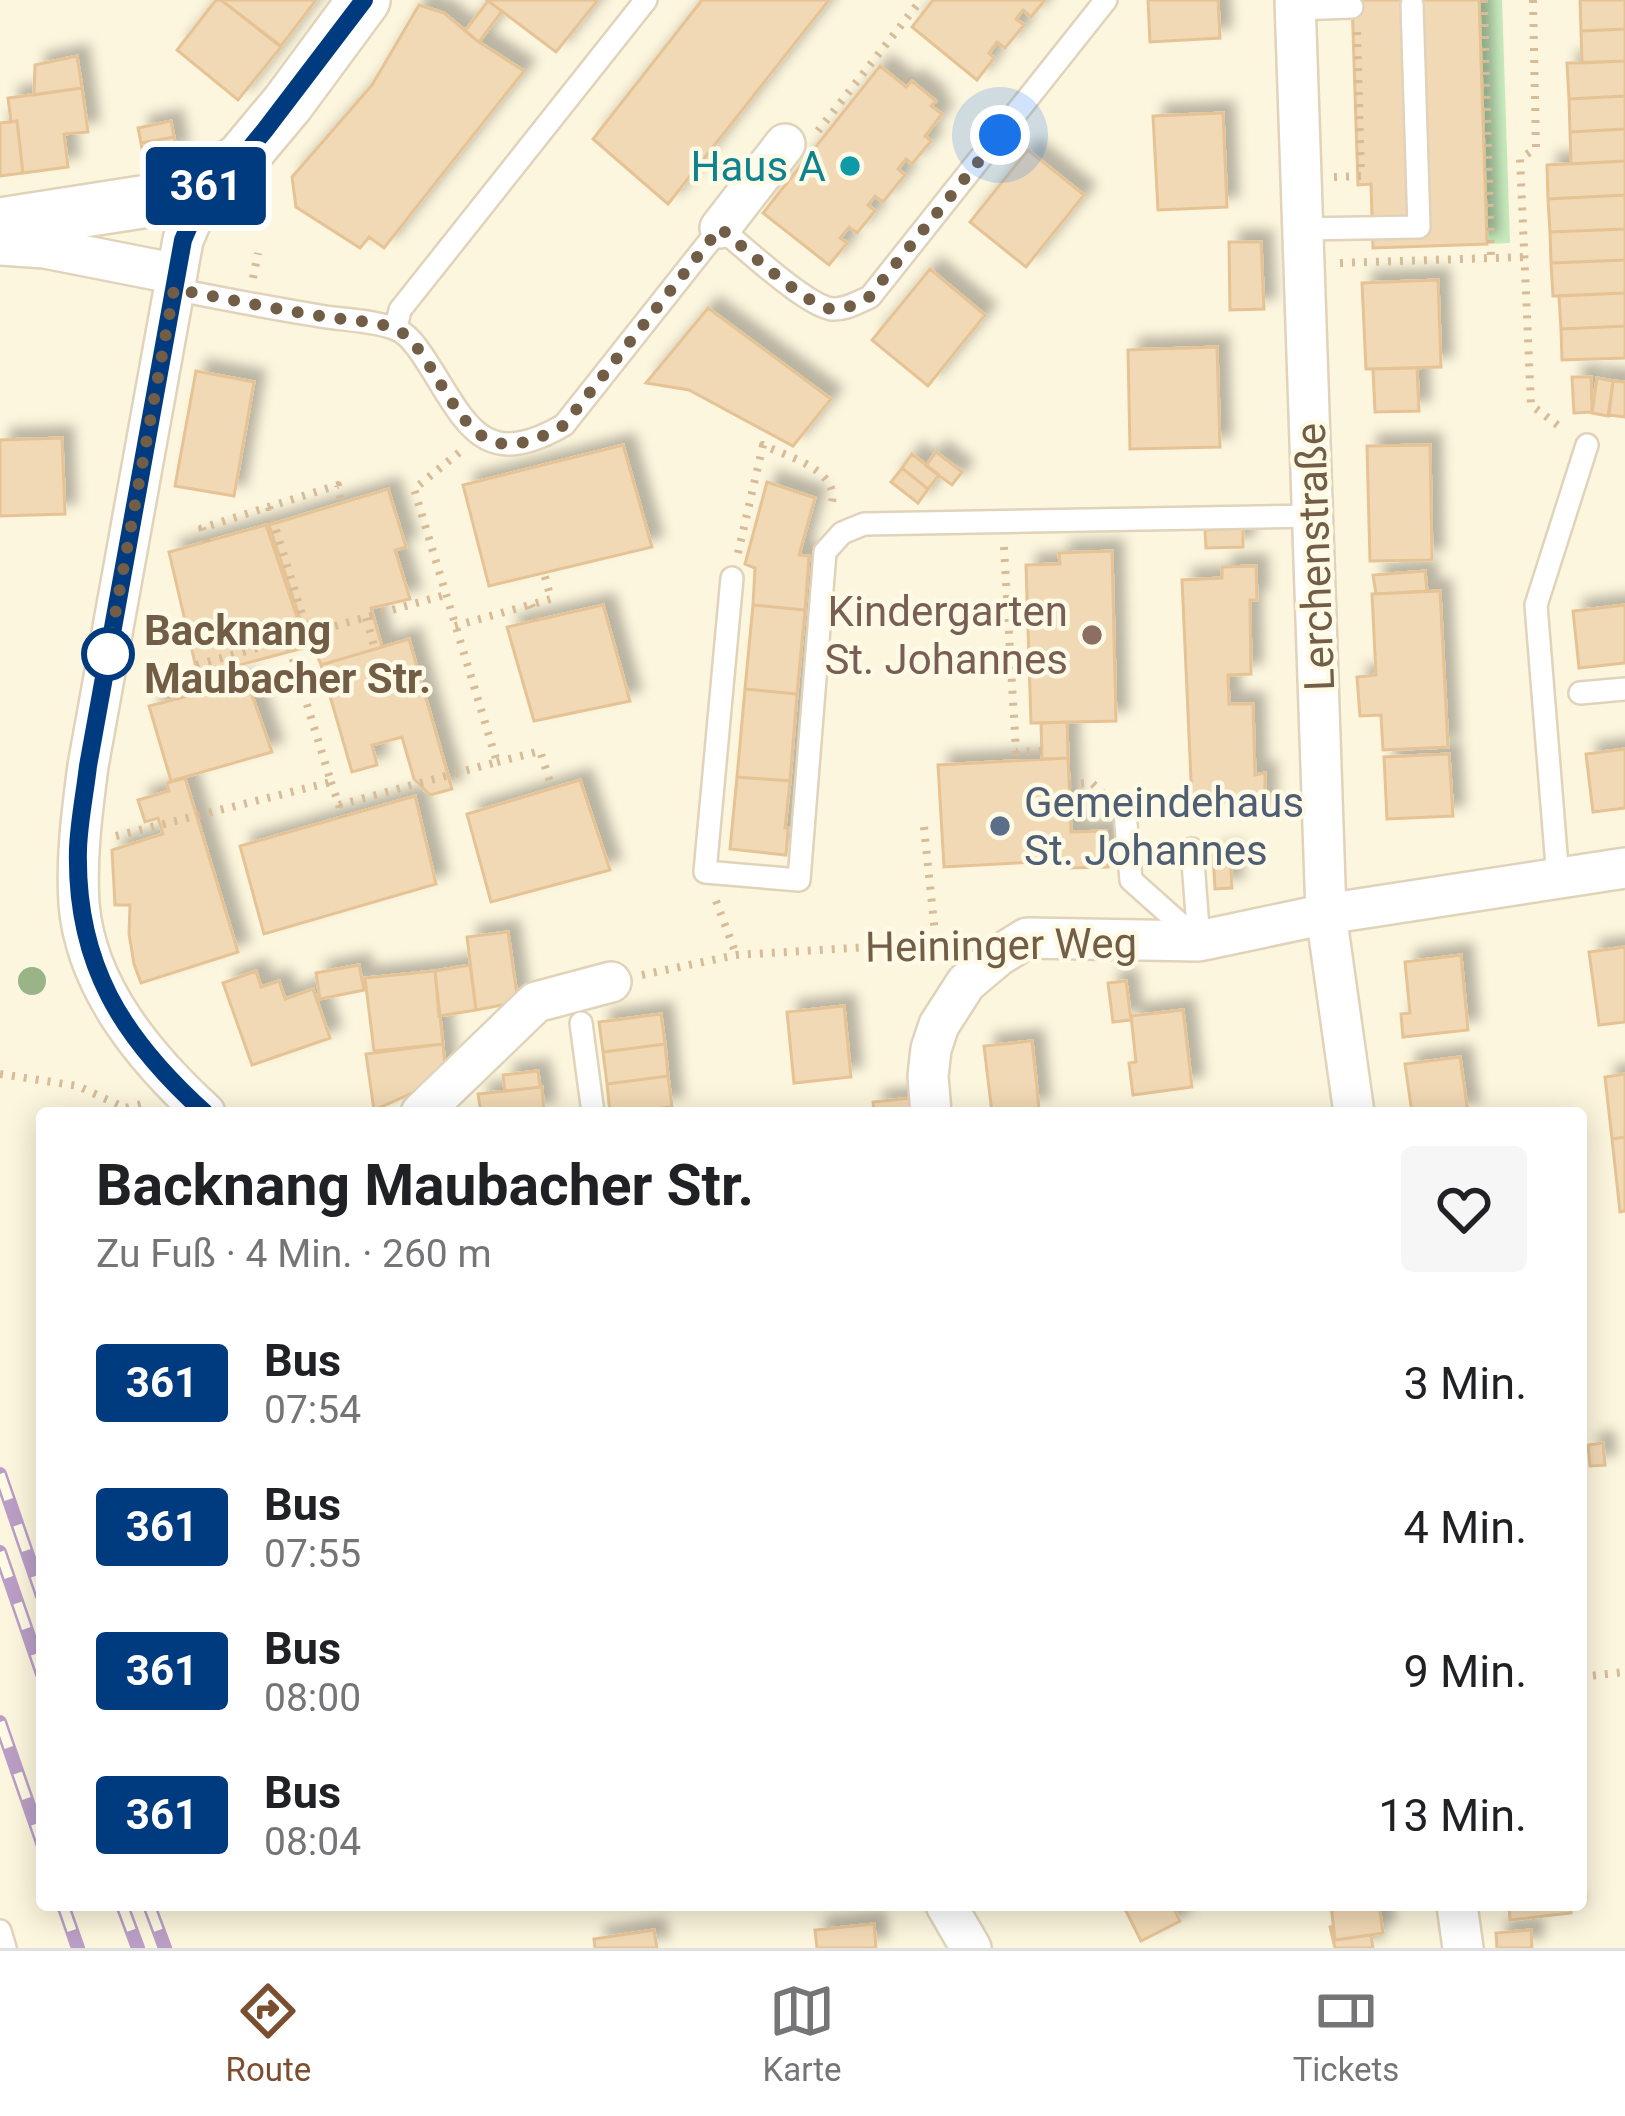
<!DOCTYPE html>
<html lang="de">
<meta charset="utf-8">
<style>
:root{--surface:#fff;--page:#f6f6f6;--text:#202124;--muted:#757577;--line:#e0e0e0;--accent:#7b4e30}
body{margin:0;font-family:Roboto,sans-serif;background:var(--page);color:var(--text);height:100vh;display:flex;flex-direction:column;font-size:45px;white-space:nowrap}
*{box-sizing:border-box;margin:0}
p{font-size:39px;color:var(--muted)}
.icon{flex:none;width:66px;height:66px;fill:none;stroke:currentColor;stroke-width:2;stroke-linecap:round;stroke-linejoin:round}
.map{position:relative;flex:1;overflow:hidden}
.drawer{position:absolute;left:36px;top:1107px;width:1551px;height:804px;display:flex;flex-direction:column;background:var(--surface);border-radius:12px;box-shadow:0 6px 30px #0003}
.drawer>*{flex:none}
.badge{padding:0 24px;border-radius:9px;font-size:42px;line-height:78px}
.you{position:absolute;width:60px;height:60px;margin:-30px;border:9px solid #fff;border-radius:50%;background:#1a73e8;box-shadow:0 0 0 18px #1a73e833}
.map>.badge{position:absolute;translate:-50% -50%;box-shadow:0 0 0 6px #fff}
.round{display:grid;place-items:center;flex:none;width:126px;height:126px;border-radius:12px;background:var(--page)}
.overview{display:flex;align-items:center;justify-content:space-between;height:204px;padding:0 60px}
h1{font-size:57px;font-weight:700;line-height:90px}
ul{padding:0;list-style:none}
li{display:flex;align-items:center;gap:36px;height:144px;padding:0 60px}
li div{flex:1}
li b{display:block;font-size:45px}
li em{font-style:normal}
li .badge{min-width:132px;font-weight:700;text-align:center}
.menu{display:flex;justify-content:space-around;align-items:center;height:168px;border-top:3px solid var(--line);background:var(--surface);font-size:33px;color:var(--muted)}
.menu a{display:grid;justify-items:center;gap:6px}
.menu .current{color:var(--accent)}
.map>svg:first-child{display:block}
.green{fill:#c7eabd}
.building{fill:#f2d9b5;stroke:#e5c395;stroke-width:3;filter:url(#shadow)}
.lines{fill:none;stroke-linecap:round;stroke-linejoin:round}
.service-casing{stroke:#e0d3ba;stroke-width:26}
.minor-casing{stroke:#e0d3ba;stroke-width:44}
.tertiary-casing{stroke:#e0d3ba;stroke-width:56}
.path{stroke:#d7bc99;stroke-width:8;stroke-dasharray:3 9;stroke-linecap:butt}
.service{stroke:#fff;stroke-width:21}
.minor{stroke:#fff;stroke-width:39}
.tertiary{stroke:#fff;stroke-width:51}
.rail-casing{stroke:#ba9ec5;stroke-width:14}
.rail{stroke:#fffae5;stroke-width:9;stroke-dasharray:27;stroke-linecap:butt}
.tree{fill:#99b587}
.line-casing{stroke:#fff;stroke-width:27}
.line{stroke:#003b80;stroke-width:18}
.walk{stroke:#725e46;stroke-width:12;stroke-dasharray:0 21.6}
.culture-dot{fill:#0f9aa8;stroke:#fffae5;stroke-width:4.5}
.education-dot{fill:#8d6e63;stroke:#fffae5;stroke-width:4.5}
.stop-dot{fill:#fff;stroke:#003b80;stroke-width:6}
.service-dot{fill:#5c6f8a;stroke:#fffae5;stroke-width:4.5}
.labels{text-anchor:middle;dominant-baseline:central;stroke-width:9;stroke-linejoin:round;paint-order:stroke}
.culture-label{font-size:42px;fill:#0d838f;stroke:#fffae5;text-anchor:end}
.street-label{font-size:42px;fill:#725e46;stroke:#fffae5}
.education-label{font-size:42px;fill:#785e54;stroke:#fffae5;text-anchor:end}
.stop-label{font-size:42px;font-weight:bold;fill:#725e46;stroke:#fffae5;text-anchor:start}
.service-label{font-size:42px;fill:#4e5e75;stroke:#fffae5;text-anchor:start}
</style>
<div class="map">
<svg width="1625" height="1948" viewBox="0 0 1625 1948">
<defs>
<filter id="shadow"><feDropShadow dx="11" dy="-11" stdDeviation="6" flood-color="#0004"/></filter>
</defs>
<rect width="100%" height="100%" fill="#fdf6de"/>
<path class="green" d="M1431 0H1502L1510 243 1444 246 1438 60Z"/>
<path class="building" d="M216 0H221L281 47 238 100 177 50Z
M221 0H316L281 46Z
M487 0H598L556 52Z
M702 0H829L668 204 593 139Z
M933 0H1045L1031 17 1023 10 1016 19 1024 25 1005 48 997 42 989 53 994 58 977 80 912 27Z
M1148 0H1218L1220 38 1150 42Z
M1352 0H1479L1487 244 1373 248 1371 184 1358 185Z
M1580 0H1625V29L1581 31Z
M488 1 502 11 479 42 465 31Z
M419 5 444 13 479 42 524 71 384 248 369 237 360 248 296 207 292 177 372 85Z
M1625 29V61L1582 63 1581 31Z
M77 56 82 88 34 95 35 65Z
M1625 61V96L1569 99 1567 63Z
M880 66 906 87 912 81 936 101 931 106 942 114 925 136 931 141 912 164 906 159 898 169 905 175 883 202 875 196 868 205 875 211 857 233 849 227 840 238 847 243 829 265 763 213Z
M82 88 88 132 64 134 68 167 23 173 17 121 11 122 8 98Z
M1625 96V129L1570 132 1569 99Z
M1223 113 1227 207 1158 210 1153 116Z
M17 121 23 173 0 176V123Z
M171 121 174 137 141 143 138 128Z
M1625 129V161L1571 164 1570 132Z
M174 137 177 153 144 160 141 143Z
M1028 150 1084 195 1026 267 970 222Z
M1625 161V195L1548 199 1547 165Z
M1625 195V229L1550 232 1548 199Z
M1625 229V260L1551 263 1550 232Z
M1229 242H1261L1264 309 1230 310Z
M1625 260V293L1553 296 1551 263Z
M930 269 985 315 928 386 872 340Z
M1438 280 1441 367 1366 369 1362 283Z
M1625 293V326L1561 329 1559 296Z
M708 308 831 399 793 446 689 390 646 383Z
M1625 326V358L1562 360 1561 329Z
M1217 347 1220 447 1130 449 1128 350Z
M1417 368 1419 411 1375 412 1373 369Z
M196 371 254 382 234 496 175 486Z
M1572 377H1591L1592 412 1574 413Z
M1597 378 1613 381 1608 416 1592 413Z
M1613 381 1625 382V417L1609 415Z
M62 438 65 514 0 516V440Z
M623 445 652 547 489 586 463 485Z
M1430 445 1432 560 1370 561 1367 446Z
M936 452 962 472 952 485 926 466Z
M912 454 939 475 928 489 902 468Z
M902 468 928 489 918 503 891 482Z
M767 482 815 498 799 555 809 556 805 610 753 605 755 568 745 564Z
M388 489 406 547 395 550 410 599 371 608 382 647 321 665 313 644 309 646 269 525Z
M266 525 307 647 198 676 169 552Z
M1243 528V547L1206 548 1205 530Z
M1112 551 1116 721 1031 723 1026 565 1060 564 1059 553Z
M1256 566 1257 600H1250L1251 674 1228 675 1229 704H1253L1255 775 1265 773V814L1231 815V802H1192L1182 580 1222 578V567Z
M1425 571 1427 591 1376 594 1373 575Z
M1440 591 1448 747 1383 750 1381 715 1360 716 1357 677 1376 675 1372 594Z
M603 605 630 701 534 721 507 627Z
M753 605 805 610 797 694 745 689Z
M1625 605V663L1579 668 1573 611Z
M409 639 452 789 430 795 414 779 402 737 372 745 377 765 352 772 321 665Z
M247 681 272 752 171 781 149 706Z
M745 689 797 694 790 781 737 777Z
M1067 722 1068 758 1042 759 1041 723Z
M1625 749V808L1593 812 1586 754Z
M1449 754 1453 816 1387 819 1384 757Z
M1068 758 1071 832 1106 831 1108 867 1070 868V860L944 867 938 765Z
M737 777 790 781 785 828H788L786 855 730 849Z
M185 778 238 952 141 983 134 964 129 934 130 905H115L112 850 163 834 158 818 145 822 138 800 169 791 167 783Z
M580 780 610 870 491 902 467 814Z
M415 796 436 884 264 934 240 846Z
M1230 853 1232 888 1215 889 1213 855Z
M508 932 518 1002 476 1010 467 937Z
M1625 947V1022L1599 1025 1589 952Z
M1461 955 1468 1030 1403 1037 1401 1014 1410 1013 1405 962Z
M359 965 364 990 320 999 316 973Z
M470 965 476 1010 439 1016 435 971Z
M256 971 261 987 279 981 285 999 313 989 330 1038 252 1065 223 983Z
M435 971 443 1044 374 1051 365 978Z
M1126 981 1131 1020 1113 1022 1108 983Z
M844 1006 851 1077 794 1083 787 1012Z
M1183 1010 1192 1087 1133 1095 1129 1063 1136 1062 1131 1016Z
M661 1014 665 1044 603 1052 599 1022Z
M1032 1041 1039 1108 992 1113 984 1046Z
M443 1044 446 1078 374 1110 366 1054Z
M665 1044 668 1076 607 1084 603 1052Z
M1460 1057 1468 1113H1412L1405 1064Z
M538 1071 540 1087 505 1091 503 1075Z
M1625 1074V1137L1612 1139 1605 1077Z
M668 1076 672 1107 610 1113 607 1084Z
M542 1087 544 1113H481L478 1094Z
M912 1098 913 1113H874L873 1102Z
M1625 1137V1211L1620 1212 1612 1139Z
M1603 1443 1605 1465 1590 1466 1588 1445Z
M1123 1905H1139L1141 1909 1149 1905H1172L1180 1921 1141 1941Z
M1331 1905H1379L1383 1933 1335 1940Z
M1509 1905H1571V1913L1510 1920Z
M874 1924 876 1948H817L815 1930Z
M1333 1926 1335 1940 1371 1935 1373 1948H1335L1330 1927Z
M654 1930 657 1948H595L594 1939Z
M1531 1930 1532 1948H1497L1496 1933Z"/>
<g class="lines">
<defs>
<path id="service" d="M1296 9 1352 7
M1304 229 1419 227 1412 5
M174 289C223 299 271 308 320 316 343 320 371 320 393 328 407 332 417 347 425 359 466 422 481 473 564 425L720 228C743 246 806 306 832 309 846 310 858 302 870 297L1106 0
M396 328 400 310 646 0
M732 578 705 872 799 880 825 552 842 533 864 524 1314 516
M1580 693 1625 689
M1125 813 1131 880 1197 939
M1192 849 1199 941
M1558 879 1536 605 1587 445
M581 1023 593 1113
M0 1931 5 1948"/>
<path id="minor" d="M1295 0 1326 914 1354 1113
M720 228 785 144
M0 245 45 248 177 274
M205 1113C146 1059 86 988 79 904 76 857 82 812 88 766L183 240 207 184
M421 1113 536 1002 611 982
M931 1113 928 1076 931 1049 939 1025 966 983 998 956 1027 938 1199 941 1326 914 1625 868
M946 1905 971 1948
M1457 1905 1463 1948"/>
<path id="tertiary" d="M0 224 161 199 207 184 242 158 288 103 364 0"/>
</defs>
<use href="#service" class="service-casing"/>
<use href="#minor" class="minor-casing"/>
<use href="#tertiary" class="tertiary-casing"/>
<path class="path" d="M1484 0 1491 258
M1533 0 1536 148 1520 159 1531 405 1564 430
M818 131 921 0
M1334 177 1361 176 1357 31
M1340 263 1524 257
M253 278 258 253
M269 507 308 634
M207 542 202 528 338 485 341 501
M1004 547 1016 752 1042 751
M738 553 763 445C788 457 842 470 831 506
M531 605 538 620
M366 618 375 649
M455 626 551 599 544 573
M199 695 190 667 445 595
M497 762 540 751 552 788
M331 782 343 817
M1069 784 1092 783 1105 795
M339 805 497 762 414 489 461 451
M924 827 936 943
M116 836 331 782 287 640
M716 901 736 954
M642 975 736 955 954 942
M0 1074 78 1086 125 1108 142 1104
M1581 1677 1625 1672"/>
<use href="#service" class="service"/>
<use href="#minor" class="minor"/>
<use href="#tertiary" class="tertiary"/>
<defs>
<path id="rail" d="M0 1474 42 1596
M0 1552 42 1674
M0 1722 42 1843
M63 1905 78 1948
M122 1905 138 1948
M149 1905 165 1948"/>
</defs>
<use href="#rail" class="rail-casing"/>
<use href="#rail" class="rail"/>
</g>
<circle class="tree" cx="32" cy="981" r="14"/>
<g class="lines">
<defs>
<path id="line" d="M205 1113C122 1038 75 964 78 849 79 821 85 793 88 766L183 240 207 184 242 158 265 130 364 0"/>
</defs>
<use href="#line" class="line-casing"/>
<use href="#line" class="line"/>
<path class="walk" d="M108 654 174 289C223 298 271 308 320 316 343 320 370 320 393 328 407 333 417 347 425 359 466 422 481 473 564 425L720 228C743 246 806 306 832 309 846 310 858 303 869 297L1000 135"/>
</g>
<circle class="culture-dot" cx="850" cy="166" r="12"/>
<circle class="education-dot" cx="1092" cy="635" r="12"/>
<circle class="stop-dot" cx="108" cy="654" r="24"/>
<circle class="service-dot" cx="1000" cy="826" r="12"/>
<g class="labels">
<g class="culture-label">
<text x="826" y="166">Haus A</text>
</g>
<g class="street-label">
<text transform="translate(1315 557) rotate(-92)">Lerchenstraße</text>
<text transform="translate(1001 945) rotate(-1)">Heininger Weg</text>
</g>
<g class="education-label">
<text x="1068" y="611">Kindergarten<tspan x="1068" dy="48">St. Johannes</tspan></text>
</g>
<g class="stop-label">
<text x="144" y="630">Backnang<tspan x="144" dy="48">Maubacher Str.</tspan></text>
</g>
<g class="service-label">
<text x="1024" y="802">Gemeindehaus<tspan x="1024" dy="48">St. Johannes</tspan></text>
</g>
</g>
</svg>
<div class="you" style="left:1000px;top:135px"></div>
<b class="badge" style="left:206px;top:186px;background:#003b80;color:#fff">361</b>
<section class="drawer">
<div class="overview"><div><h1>Backnang Maubacher Str.</h1><p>Zu Fuß · 4 Min. · 260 m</p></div><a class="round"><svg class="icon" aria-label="heart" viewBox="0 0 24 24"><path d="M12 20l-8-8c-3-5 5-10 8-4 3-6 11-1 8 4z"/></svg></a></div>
<ul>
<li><span class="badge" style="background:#003b80;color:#fff">361</span><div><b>Bus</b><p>07:54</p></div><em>3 Min.</em></li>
<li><span class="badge" style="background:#003b80;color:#fff">361</span><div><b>Bus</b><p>07:55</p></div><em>4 Min.</em></li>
<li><span class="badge" style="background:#003b80;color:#fff">361</span><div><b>Bus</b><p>08:00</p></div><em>9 Min.</em></li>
<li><span class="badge" style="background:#003b80;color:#fff">361</span><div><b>Bus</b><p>08:04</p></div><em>13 Min.</em></li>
</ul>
</section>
</div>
<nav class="menu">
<a class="current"><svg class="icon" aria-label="directions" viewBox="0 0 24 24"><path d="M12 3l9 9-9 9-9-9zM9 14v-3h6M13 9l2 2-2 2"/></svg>Route</a>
<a><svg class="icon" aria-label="map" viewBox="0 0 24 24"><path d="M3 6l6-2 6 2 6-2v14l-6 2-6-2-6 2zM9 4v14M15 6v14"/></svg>Karte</a>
<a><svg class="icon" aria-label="tickets" viewBox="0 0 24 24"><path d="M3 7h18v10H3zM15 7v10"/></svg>Tickets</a>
</nav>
